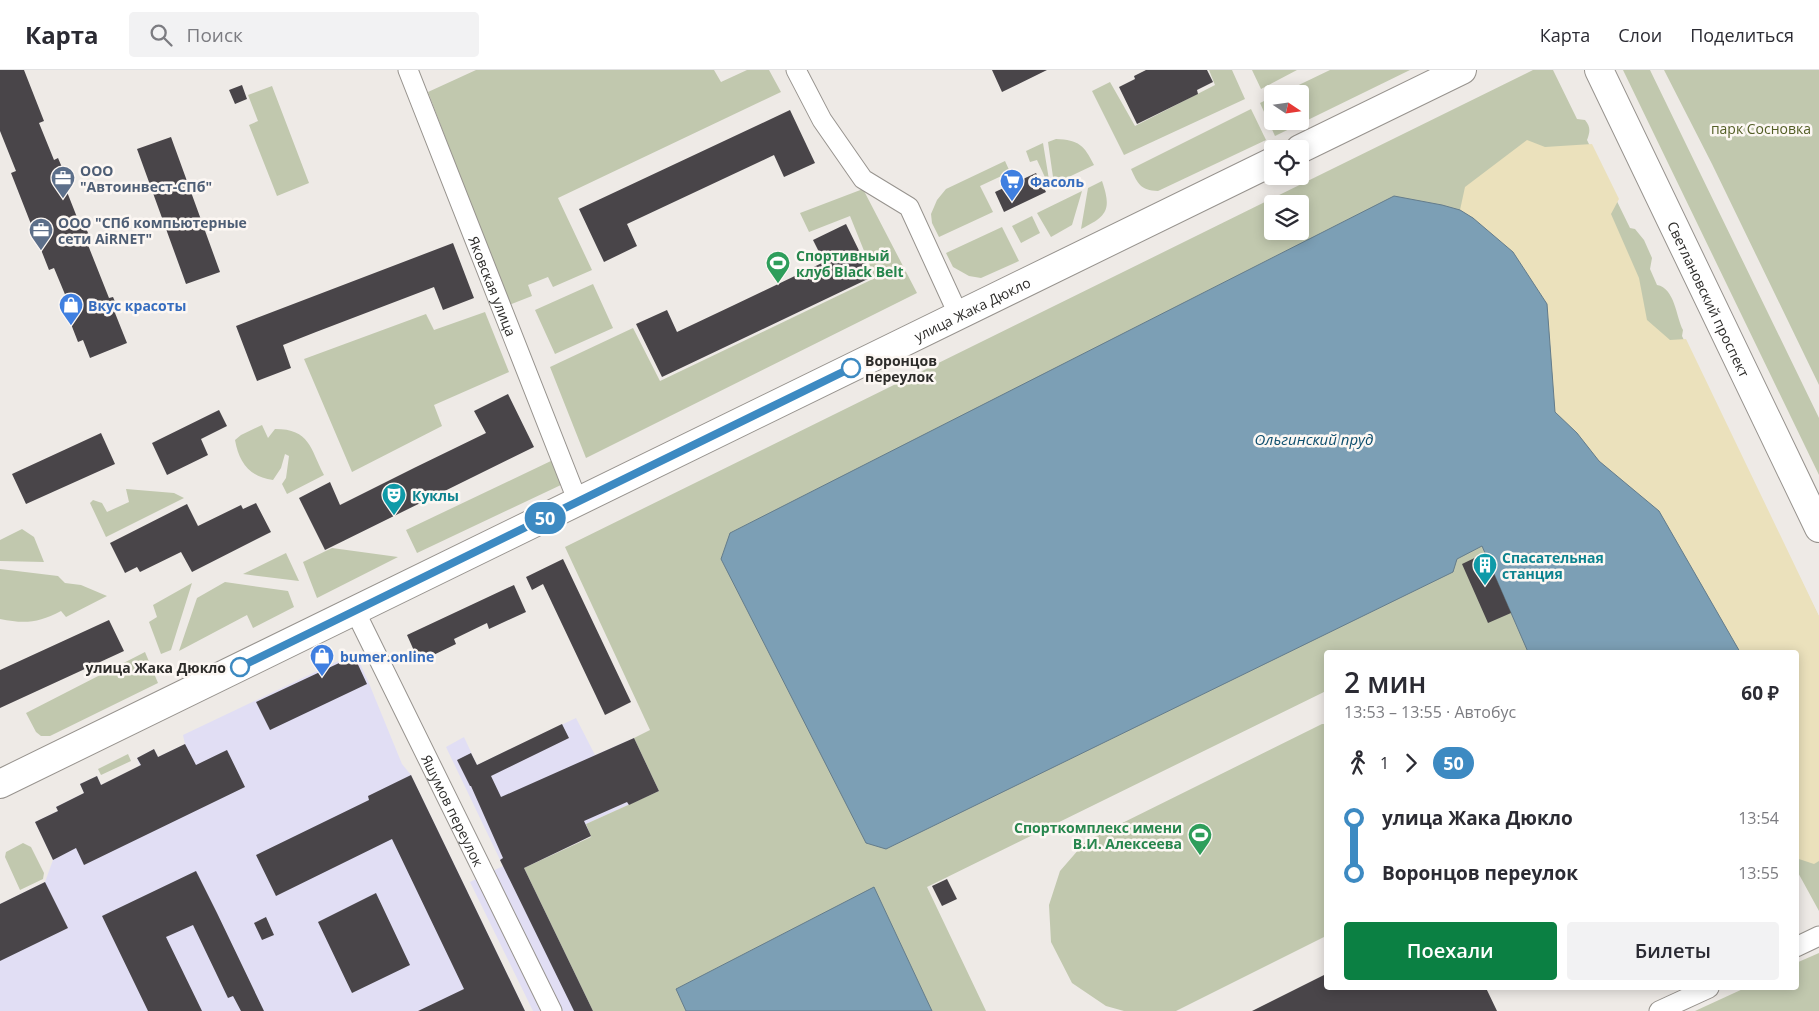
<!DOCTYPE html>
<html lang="ru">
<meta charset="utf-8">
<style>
:root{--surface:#fff;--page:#f2f2f3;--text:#2b2b33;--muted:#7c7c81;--line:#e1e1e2;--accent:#0b8043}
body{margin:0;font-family:"Open Sans",sans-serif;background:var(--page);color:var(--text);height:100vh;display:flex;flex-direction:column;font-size:19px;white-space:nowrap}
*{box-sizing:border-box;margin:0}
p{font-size:16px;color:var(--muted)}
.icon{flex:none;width:28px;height:28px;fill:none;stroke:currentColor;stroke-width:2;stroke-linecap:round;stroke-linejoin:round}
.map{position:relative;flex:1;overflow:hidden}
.details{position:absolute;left:1324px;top:580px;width:475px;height:340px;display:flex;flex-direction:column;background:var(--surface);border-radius:5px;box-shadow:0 2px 12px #0003}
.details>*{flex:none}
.badge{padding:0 10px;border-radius:16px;font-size:18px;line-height:32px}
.needle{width:32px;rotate:103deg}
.controls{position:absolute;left:1264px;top:15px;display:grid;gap:10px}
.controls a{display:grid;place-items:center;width:45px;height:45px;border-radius:5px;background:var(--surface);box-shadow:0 2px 12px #0003;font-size:25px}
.map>.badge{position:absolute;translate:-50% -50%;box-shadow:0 0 0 2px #fff}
.legs{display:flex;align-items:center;gap:8px;height:55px;padding:0 20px;font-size:16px}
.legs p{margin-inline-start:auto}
.overview{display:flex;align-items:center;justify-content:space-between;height:85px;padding:0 20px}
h1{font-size:28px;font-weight:600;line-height:38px}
.cta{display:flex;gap:10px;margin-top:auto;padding:10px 20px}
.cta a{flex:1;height:58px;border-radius:5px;background:var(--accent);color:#fff;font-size:20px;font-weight:600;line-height:58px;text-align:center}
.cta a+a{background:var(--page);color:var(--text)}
ul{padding:0 20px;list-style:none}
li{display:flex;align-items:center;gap:18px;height:55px;font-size:19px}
li i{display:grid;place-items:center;width:8px;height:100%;margin:0 6px;background:currentColor}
li i::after{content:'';width:12px;height:12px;margin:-6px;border:4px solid;border-radius:50%;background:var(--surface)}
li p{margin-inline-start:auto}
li:first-child i{background:linear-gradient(#0000 50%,currentColor 0)}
li:last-child i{background:linear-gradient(currentColor 50%,#0000 0)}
header{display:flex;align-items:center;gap:30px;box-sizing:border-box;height:70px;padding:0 25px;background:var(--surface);border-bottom:1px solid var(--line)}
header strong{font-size:24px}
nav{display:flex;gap:28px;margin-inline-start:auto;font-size:18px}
.search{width:350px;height:45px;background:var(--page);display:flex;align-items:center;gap:12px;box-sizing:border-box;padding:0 18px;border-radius:5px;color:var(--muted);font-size:19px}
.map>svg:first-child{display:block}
.industrial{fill:#e1def4}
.green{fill:#c1c8ae;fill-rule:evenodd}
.sand{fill:#ebe1bc}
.water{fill:#7c9fb5;stroke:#647c8b}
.building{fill:#494549}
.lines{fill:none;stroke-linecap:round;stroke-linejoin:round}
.street-casing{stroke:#97938e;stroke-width:21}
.secondary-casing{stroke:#97938e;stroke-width:30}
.street{stroke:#fff;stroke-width:19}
.secondary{stroke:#fff;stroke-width:28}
.line-1-casing{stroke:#fff;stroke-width:11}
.line-1{stroke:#3d8ac2;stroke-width:8}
.stop-1-dot{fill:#fff;stroke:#3d8ac2;stroke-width:2.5}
.labels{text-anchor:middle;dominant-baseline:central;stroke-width:5;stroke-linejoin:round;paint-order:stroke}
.park-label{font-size:14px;fill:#535e26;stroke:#fcf7f3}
.service-label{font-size:14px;font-weight:bold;fill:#4e5e75;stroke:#fcf7f3;text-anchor:start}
.shop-label{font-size:14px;font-weight:bold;fill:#366cbe;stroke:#fcf7f3;text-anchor:start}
.leisure-label{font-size:14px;font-weight:bold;fill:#27864d;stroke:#fcf7f3;text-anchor:start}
.street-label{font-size:14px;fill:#2d2c2a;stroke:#fcf7f3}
.stop-label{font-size:14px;font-weight:bold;fill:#2d2c2a;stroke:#fcf7f3;text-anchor:start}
.culture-label{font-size:14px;font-weight:bold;fill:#0d838f;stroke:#fcf7f3;text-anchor:start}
.water-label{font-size:15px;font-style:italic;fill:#0e4f6e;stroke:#fcf7f3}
</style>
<header>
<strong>Карта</strong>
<div class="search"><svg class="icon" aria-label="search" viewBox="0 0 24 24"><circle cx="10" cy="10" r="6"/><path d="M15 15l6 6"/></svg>Поиск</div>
<nav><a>Карта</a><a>Слои</a><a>Поделиться</a></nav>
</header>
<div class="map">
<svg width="1819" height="941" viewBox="0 0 1819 941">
<rect width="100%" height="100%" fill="#eeeae6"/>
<path class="industrial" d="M355 583 368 611 402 694 411 705 525 941H0V834L45 812 53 790 35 752 58 741 56 737 84 723 80 714 97 706 101 715 140 696 137 688 154 679 158 687 185 674 183 665Z
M576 648 595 685 634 668 659 721 586 754 591 766 524 798 593 941H533L470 812 503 796 446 677 464 667 477 695Z"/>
<path class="green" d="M476 0H714L721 12 747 0H769L781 22 558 128 592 200 553 217 548 207 528 215 532 226 509 235 428 22Z
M1209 0H1232L1245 29 1124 85 1092 21 1110 12 1135 56 1215 15Z
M1252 0H1297L1261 19Z
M1330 0H1410L1275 66 1260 33 1272 27V51H1300V24H1280Z
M1533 0H1553L1577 49 1585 50C1591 57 1590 62 1587 70L1630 158 1635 159 1644 170 1652 188 1650 199 1657 215C1675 218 1676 247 1683 260L1682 266 1819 547V841L1796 799V582H1326V621L927 817 986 941H593L524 798 591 767 586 754 659 721 634 668 650 660 565 477ZM1272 134H1300V161H1272Z
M1623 0H1650L1819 348V405Z
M1664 0H1819V315L1712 94Z
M272 16 309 113 277 126 249 55 258 51 248 25Z
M1251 39 1266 70 1158 121C1140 120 1138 114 1131 99Z
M1056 69C1079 70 1084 75 1094 95L1054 114 1048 72Z
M1043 73 1050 116H1049L1037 90 1030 92 1026 81Z
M1005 91 1010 102 980 116 993 142 939 167 932 153 931 144 937 130 946 119Z
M1102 111C1112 140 1107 146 1081 159L1088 118Z
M863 119 917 223 586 388 550 297 633 258 660 311 875 208 850 146 809 162 800 143Z
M1082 121 1072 155 1051 167 1037 143Z
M1032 146 1040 163 1021 173 1012 156Z
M1002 157 1019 191 981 208 969 206 953 197 946 183Z
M593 214 613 258 555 284 535 240Z
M485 242 509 302 434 335 442 356 352 402 304 289 426 244 434 260Z
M262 355 268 368 275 359C310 359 310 378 324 405L287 424 282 414 286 408 289 386 285 384 281 398 273 410C249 407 239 392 235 370L241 365Z
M553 390 563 414 417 483 406 460Z
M126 419 174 423 184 428 106 467 90 433 93 430 102 433 107 442 129 432Z
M22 459 34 467 44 492 0 491V470Z
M332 478 398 487 317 528 303 492Z
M286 483 299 511 243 504Z
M0 499 58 506 65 513 81 515 107 526 66 547 61 541C38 553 25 554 0 549Z
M225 512 288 521 294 537 253 558 247 545 179 581 197 528Z
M192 513 171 580 161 584 149 552 157 547 153 535Z
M145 582 158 613 50 666H41L36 662 26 643Z
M1322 654H1326V866L1176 941H1124L1106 936 1072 913 1051 872 1049 835 1060 801 1086 771Z
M128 684 131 691 101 705 98 699Z
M23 773 31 777 44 803 43 809 20 820 5 787 6 782Z
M1819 883V941H1695L1745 918H1796V893Z"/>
<path class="sand" d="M1527 70 1545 77 1592 74 1619 129 1611 144 1639 208 1647 250 1670 270 1686 269 1819 546V791L1814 794 1796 788V582H1740L1659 441 1599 391 1577 363 1555 342 1547 234 1473 148 1460 140 1465 117Z"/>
<path class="water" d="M1394 126 1442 135 1460 140 1473 148 1513 182 1547 234 1555 342 1577 363 1599 391 1659 441 1740 582H1528L1482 476 1457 489 1453 502 886 779 866 773 721 489 730 463Z
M874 817 932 941H686L676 919Z"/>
<path class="building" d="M0 0H24L44 51 39 53 54 90 58 88 64 102 60 104 82 160 86 158 92 173 88 175 109 228 113 227 119 241 115 243 127 273 90 288 83 270 78 272 64 236 69 234 54 198 49 200 11 103 16 101 0 61Z
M992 0H1047L1002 22Z
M1146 0H1207L1213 12 1197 20 1198 24 1137 54 1119 17 1135 9 1134 6Z
M242 15 247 29 235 34 229 20Z
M790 40 815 93 784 107 774 85 627 154 637 176 604 192 579 139Z
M171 67 220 202 186 214 137 79Z
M1036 103 1046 122 1004 142 995 122Z
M846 154 872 207 662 307 636 254 667 240 677 262 732 236 824 192 813 170Z
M453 173 474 228 443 240 434 217 316 262 283 275 291 298 257 311 236 256Z
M508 324 534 377 325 480 299 428 330 412 340 435 416 397 486 363 474 341Z
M219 340 227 356 201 369 208 385 167 405 152 373Z
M101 363 115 394 26 434 12 404Z
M256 433 271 462 192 502 181 482 140 502 137 497 125 503 110 473 187 434 198 456 241 435 243 439Z
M1485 483 1511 543 1488 553 1462 494Z
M563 489 631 632 605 645 543 514 532 520 526 507Z
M514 515 526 542 489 559 487 553 454 569 456 574 419 592 407 565Z
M109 550 124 581 0 638V600Z
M354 586 367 614 270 660 256 632Z
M562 654 569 668 491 706 501 727 634 668 659 721 629 735 627 732 584 751 591 766 524 798 593 941H574L500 790 503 788 471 716H470L457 690 471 683 477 695Z
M185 674 196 695 227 680 245 717 84 795 76 778 53 790 35 752 58 741 56 737 84 723 80 714 97 706 101 715 141 695 137 688 154 679 158 687Z
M411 705 525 941H418L464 919 392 769 276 826 256 785 369 730 368 726Z
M196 801 217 843 264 941H241L233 926 228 928 193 855 166 867 202 941H148L102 846Z
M947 809 957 829 942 836 932 816Z
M45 812 68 858 0 891V834Z
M376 823 410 895 352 923 318 852Z
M266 847 274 865 262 870 254 853Z
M1326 904V918H1486L1497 941H1252Z"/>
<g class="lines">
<defs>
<g id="street">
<path id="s1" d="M408 0 578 432"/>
<path d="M796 0 822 50 863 109 909 137 959 246"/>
<path id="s2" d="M355 541 552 941"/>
<path d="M1796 877 1819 866"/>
<path d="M1659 941 1709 918"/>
</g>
<g id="secondary">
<path id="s3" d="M1599 0 1819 458"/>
<path d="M1300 79 1462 0"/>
<path id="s4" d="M0 714 1272 92"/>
</g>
</defs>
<use href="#street" class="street-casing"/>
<use href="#secondary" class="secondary-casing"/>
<use href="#street" class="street"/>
<use href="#secondary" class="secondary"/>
</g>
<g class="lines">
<defs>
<path id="line-1" d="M240 597 851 298"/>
</defs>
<use href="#line-1" class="line-1-casing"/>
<use href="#line-1" class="line-1"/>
</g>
<defs>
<symbol id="office-pin" viewBox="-11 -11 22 30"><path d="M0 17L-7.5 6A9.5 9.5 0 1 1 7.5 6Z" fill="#5c6f8a" stroke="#fcf7f3"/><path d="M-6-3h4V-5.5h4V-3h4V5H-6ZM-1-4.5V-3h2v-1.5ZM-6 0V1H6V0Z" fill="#fff"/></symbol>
<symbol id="supermarket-pin" viewBox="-11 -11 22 30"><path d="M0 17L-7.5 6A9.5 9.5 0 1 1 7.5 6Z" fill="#3f7fe0" stroke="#fcf7f3"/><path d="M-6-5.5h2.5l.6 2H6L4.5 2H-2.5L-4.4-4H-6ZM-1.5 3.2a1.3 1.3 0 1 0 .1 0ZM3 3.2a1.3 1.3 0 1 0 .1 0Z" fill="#fff"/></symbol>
<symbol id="stadium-pin" viewBox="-11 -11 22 30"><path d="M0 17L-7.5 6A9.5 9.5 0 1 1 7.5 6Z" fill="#2e9e5b" stroke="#fcf7f3"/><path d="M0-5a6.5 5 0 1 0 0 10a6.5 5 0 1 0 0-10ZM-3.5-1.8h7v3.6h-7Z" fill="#fff"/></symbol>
<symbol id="shop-pin" viewBox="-11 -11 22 30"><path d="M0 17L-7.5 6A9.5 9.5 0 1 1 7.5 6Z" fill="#3f7fe0" stroke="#fcf7f3"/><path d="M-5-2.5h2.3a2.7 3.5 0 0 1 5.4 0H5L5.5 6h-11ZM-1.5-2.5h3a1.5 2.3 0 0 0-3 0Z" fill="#fff"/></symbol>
<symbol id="theatre-pin" viewBox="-11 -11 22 30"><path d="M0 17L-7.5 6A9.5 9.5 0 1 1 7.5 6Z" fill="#0f9aa8" stroke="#fcf7f3"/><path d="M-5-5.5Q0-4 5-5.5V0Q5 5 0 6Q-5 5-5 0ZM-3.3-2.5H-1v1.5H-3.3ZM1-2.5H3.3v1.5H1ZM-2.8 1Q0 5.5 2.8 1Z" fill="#fff"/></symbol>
<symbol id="building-pin" viewBox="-11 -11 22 30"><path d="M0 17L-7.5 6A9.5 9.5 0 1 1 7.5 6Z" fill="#0f9aa8" stroke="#fcf7f3"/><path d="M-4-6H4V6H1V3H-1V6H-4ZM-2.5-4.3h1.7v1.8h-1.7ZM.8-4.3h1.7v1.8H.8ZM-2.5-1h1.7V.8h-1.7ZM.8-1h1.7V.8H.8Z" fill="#fff"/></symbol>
</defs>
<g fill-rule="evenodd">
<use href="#office-pin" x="49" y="94" width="28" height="38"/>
<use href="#supermarket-pin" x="998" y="97" width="28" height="38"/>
<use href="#office-pin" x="27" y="146" width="28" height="38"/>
<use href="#stadium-pin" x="764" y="179" width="28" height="38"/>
<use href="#shop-pin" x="57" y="221" width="28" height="38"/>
<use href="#theatre-pin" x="380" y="411" width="28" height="38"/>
<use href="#building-pin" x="1471" y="481" width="28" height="38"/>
<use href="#shop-pin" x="308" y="572" width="28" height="38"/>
<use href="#stadium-pin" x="1186" y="751" width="28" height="38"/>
</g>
<g class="stop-1-dot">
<circle cx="851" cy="298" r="9"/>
<circle cx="240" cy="597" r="9"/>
</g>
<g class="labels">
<g class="park-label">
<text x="1761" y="58">парк Сосновка</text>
</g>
<g class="service-label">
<text x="80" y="100">ООО<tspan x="80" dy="16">"Автоинвест-СПб"</tspan></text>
<text x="58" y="152">ООО "СПб компьютерные<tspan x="58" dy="16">сети AiRNET"</tspan></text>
</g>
<g class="shop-label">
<text x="1030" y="111">Фасоль</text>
<text x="88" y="235">Вкус красоты</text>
<text x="340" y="586">bumer.online</text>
</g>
<g class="leisure-label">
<text x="796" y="185">Спортивный<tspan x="796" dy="16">клуб Black Belt</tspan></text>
<text x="1182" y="757" text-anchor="end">Спорткомплекс имени<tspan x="1182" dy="16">В.И. Алексеева</tspan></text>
</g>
<g class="street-label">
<text stroke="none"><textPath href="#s1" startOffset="232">Яковская улица</textPath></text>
<text stroke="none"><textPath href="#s3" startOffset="254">Светлановский проспект</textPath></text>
<text stroke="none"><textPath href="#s4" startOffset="1082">улица Жака Дюкло</textPath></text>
<text stroke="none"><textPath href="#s2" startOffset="222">Яшумов переулок</textPath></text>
</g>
<g class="stop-label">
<text x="865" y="290">Воронцов<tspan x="865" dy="16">переулок</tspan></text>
<text x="226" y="597" text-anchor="end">улица Жака Дюкло</text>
</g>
<g class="culture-label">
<text x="412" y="425">Куклы</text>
<text x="1502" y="487">Спасательная<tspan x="1502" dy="16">станция</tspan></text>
</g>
<g class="water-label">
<text x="1314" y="369">Ольгинский пруд</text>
</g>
</g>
</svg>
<div class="controls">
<a><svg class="needle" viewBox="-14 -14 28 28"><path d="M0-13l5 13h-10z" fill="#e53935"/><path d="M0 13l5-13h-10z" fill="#7c7c81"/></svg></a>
<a><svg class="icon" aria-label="locate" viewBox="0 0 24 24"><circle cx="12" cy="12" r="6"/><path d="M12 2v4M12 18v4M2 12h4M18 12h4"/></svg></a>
<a><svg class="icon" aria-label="layers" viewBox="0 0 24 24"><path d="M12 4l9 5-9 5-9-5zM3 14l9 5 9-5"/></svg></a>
</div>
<b class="badge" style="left:545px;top:448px;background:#3d8ac2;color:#fff">50</b>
<section class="details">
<div class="overview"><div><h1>2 мин</h1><p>13:53 – 13:55 · Автобус</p></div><b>60 ₽</b></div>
<div class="legs"><svg class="icon" aria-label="walk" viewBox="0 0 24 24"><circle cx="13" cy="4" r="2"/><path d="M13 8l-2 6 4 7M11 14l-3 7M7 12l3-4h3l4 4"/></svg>1<svg class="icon" aria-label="forward" viewBox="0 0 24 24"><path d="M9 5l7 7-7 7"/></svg><b class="badge" style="background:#3d8ac2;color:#fff">50</b></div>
<ul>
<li><i style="color:#3d8ac2"></i><b>улица Жака Дюкло</b><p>13:54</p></li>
<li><i style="color:#3d8ac2"></i><b>Воронцов переулок</b><p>13:55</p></li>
</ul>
<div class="cta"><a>Поехали</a><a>Билеты</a></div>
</section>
</div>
